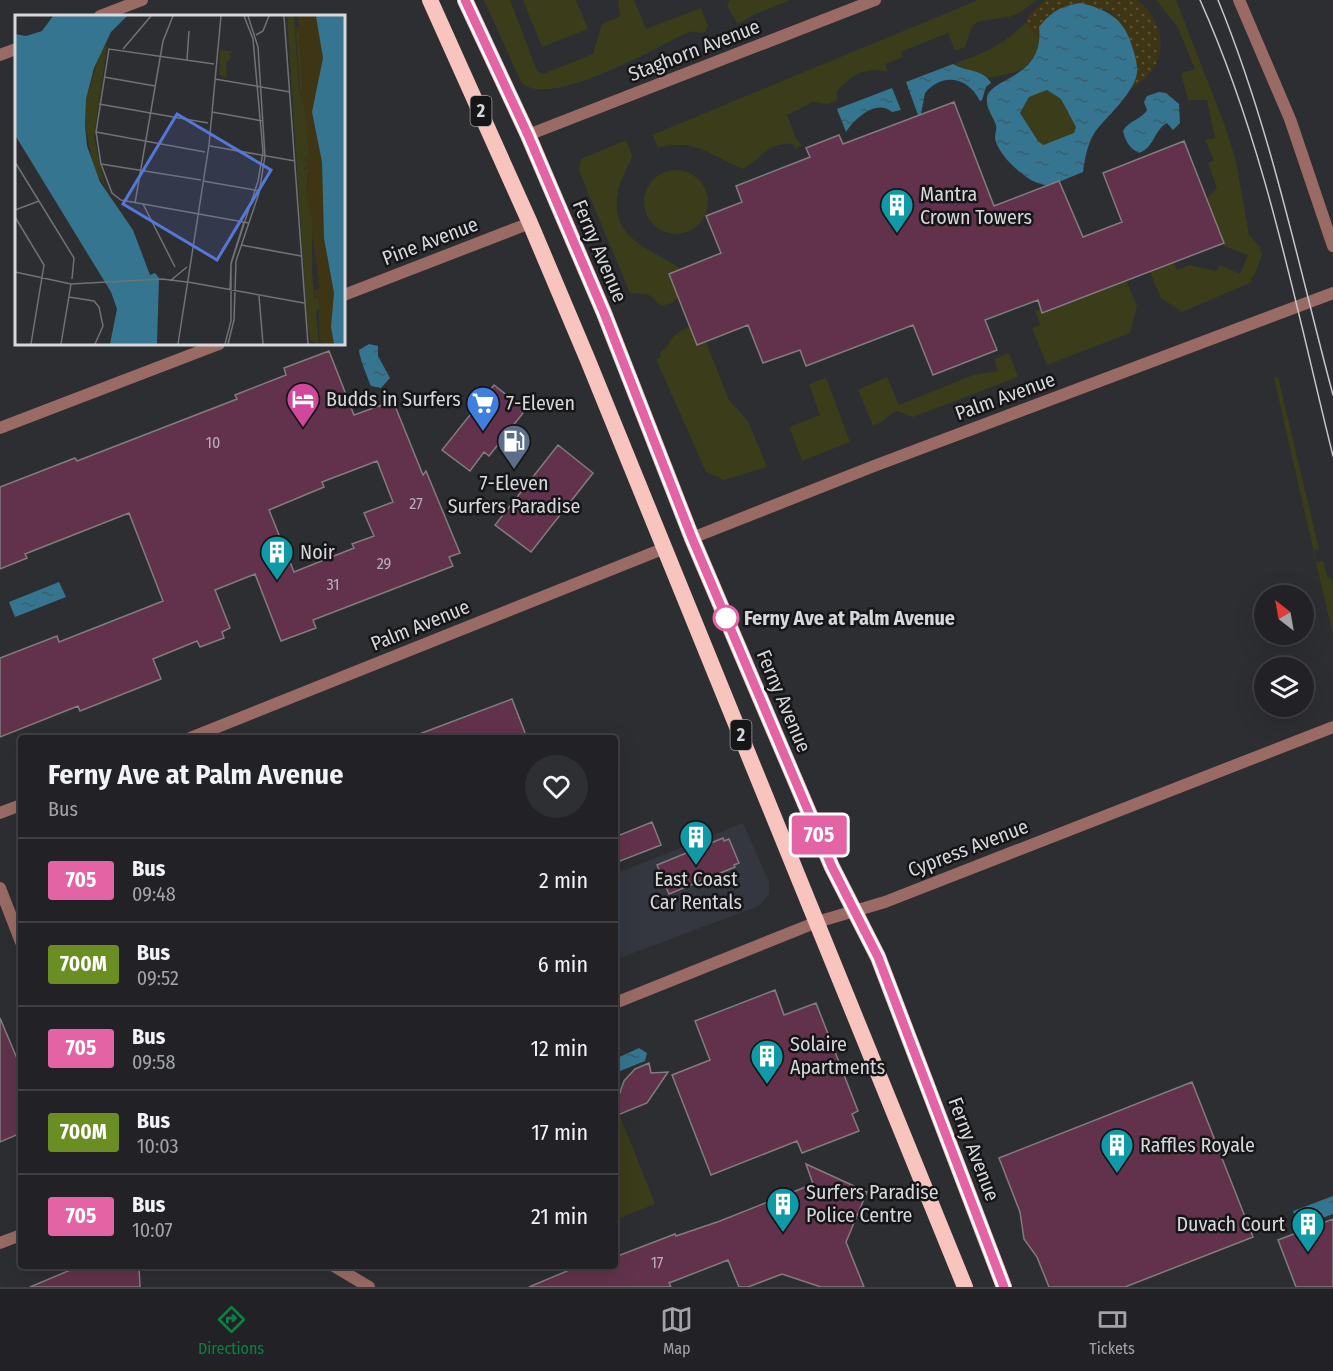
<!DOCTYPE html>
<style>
:root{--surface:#222226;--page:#2e2f32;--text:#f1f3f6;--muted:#a2a4a7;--line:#3f3f43;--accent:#0b8043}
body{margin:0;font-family:"Fira Sans Condensed",sans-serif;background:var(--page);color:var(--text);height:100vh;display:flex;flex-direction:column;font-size:22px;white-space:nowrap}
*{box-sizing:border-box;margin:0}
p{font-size:20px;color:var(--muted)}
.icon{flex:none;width:33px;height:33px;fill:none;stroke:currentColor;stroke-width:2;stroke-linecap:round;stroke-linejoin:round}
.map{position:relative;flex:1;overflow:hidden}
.panel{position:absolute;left:18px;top:735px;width:600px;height:534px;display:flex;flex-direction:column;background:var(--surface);border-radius:6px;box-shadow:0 6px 24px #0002,0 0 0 2px var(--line)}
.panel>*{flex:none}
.badge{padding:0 12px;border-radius:4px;font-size:21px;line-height:39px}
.needle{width:39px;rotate:329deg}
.tools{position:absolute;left:1254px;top:585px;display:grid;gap:12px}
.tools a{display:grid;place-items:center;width:60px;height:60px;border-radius:50%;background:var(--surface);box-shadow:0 6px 24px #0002,0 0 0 2px var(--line);font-size:30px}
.map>.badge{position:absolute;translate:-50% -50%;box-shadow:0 0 0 3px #fff}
.round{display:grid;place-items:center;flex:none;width:63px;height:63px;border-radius:32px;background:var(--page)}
.headline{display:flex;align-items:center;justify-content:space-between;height:102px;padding:0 30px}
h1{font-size:28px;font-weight:700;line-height:45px}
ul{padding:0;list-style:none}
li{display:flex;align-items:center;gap:18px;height:84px;padding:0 30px;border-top:2px solid var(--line)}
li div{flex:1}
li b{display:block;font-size:22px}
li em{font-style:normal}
li .badge{min-width:66px;font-weight:700;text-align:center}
.tab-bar{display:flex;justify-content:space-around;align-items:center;height:84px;border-top:2px solid var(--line);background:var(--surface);font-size:16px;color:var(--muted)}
.tab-bar a{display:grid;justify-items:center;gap:3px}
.tab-bar .current{color:var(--accent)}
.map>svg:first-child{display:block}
.built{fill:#343640}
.green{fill:#3a3c1a}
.sand{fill:url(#sand-dots)}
.water{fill:url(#water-ripples);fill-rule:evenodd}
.building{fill:#62324c;stroke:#827c7f;stroke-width:1.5;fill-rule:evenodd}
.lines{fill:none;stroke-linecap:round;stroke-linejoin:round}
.minor{stroke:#9a6b65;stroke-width:12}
.tertiary{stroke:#9a6b65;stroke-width:12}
.trunk{stroke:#f7c4be;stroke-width:16}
.tram{stroke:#c5c6c9;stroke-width:1.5}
.line-casing{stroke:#fff;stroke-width:14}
.line{stroke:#e463a4;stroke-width:9}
.stop-dot{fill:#fff;stroke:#e463a4;stroke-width:3}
.labels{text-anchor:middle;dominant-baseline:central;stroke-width:5;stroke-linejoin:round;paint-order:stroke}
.number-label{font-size:16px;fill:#baaeb7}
.shield{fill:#161618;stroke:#9d9ea0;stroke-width:1.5}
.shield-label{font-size:18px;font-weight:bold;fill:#d7d8db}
.street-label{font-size:20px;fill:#d7d8db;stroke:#161618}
.poi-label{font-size:20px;fill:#d7d8db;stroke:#161618;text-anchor:start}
.stop-label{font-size:20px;font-weight:bold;fill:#d7d8db;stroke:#161618;text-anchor:start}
.inset-road{fill:none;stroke:#717276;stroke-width:1.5}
.view{fill:#5577d9;fill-opacity:0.15;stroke:#5577d9;stroke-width:3}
.inset-edge{fill:none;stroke:#d7d8db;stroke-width:3}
</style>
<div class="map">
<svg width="1333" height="1287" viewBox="0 0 1333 1287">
<defs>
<pattern id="sand-dots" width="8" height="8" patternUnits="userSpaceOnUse" patternTransform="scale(1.5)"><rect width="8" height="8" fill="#3e3515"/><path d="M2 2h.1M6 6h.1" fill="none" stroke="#595236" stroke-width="1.8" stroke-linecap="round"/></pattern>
<pattern id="water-ripples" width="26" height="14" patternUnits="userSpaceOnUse" patternTransform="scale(1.5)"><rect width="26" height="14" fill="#35758f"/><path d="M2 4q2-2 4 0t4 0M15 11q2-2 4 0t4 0" fill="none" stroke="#3a5e6c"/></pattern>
</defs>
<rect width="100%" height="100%" fill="#2d2e32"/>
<path class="built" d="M743 823 769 882V894L759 906 617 959 615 953V874Z"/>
<path class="green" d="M484 0H510L537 71 543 74 593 54 602 24 620 16 618 0H634L646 29 701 8 708 26 705 32C698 34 694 30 687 33 656 47 548 111 521 82Z
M523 0H576L588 29 542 47Z
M730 0H790L751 16 741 23H737L727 6Z
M978 0H1037L1021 12 1009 17 979 21 972 26 965 47 955 51 948 33 901 52 903 57 885 64 888 72C866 66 849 75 836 93L838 100 828 104 813 102 787 115 796 138 802 145 795 149 793 144C768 142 762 158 743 169 712 156 692 137 658 148L652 135Z
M1156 0H1176L1225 126 1236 161 1249 235 1260 247 1262 255 1256 272 1251 279 1252 282 1182 312 1161 298 1141 251 1173 262 1177 270 1189 265 1216 271 1220 265 1240 274 1248 255 1224 246 1206 199 1217 188 1208 163 1214 160 1205 140 1215 138 1207 100H1188L1181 73 1195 69 1177 26Z
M1026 22 1041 42C1028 74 1019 71 988 78L984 74 969 72 953 64C982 54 1005 45 1026 22Z
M1047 90 1061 99 1076 126 1074 133 1043 145 1038 141 1020 113 1029 97Z
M626 140 632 156C628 168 620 179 618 192 609 240 651 248 681 269L669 274 678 298 672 303 661 306 649 295 630 293 579 171 581 159Z
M644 202a32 32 0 1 1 64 0a32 32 0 1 1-64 0Z
M1126 280 1137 306 1130 333 1047 365 1032 328 1040 325 1035 311Z
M689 327 697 345 706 342 729 400 748 421 767 467 724 480 706 472 656 359 661 357 660 352C672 346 667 335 689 327Z
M1009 353 1018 377 913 417 897 411C887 415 885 422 873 426L858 390 887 377 899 405 973 375 998 371 994 359Z
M1278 377 1319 549 1314 550 1317 562 1323 561 1327 576 1333 581V636L1274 378Z
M826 378 850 442 802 461 789 427 820 415 809 384Z
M615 1103 655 1204 615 1220Z"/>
<path class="sand" d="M1045 0H1137C1170 24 1168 69 1132 88L1137 72 1111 12 1081 3 1041 42 1026 22 1031 13Z"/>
<path class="water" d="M1081 3C1104 9 1121 16 1130 40 1133 50 1138 62 1137 72 1136 90 1109 115 1098 128 1088 140 1085 157 1083 172 1072 176 1059 183 1048 185 1031 187 997 155 995 138 995 133 997 130 996 125 993 116 986 109 987 99 988 77 1045 80 1039 27 1052 11 1061 6 1081 3ZM1047 90 1061 99 1076 127 1074 133 1043 145 1038 141 1020 113 1029 97Z
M953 64C966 72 984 69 991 83L986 87 982 100 980 101C968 77 943 72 925 93L921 114 918 115 906 82Z
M892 88 901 110 892 112C875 98 853 121 846 132L837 109Z
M1159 92 1166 93 1179 104 1180 123 1173 130 1167 123C1153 131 1155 147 1139 153 1129 148 1126 142 1123 131 1129 120 1141 120 1147 110L1144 102 1147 96Z
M369 344 378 346V356L390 378 381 388 371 386C368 379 359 356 359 350Z
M59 582 66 597 15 617 9 602Z
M639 1048 647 1053 645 1061 615 1073V1059Z
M1333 1196V1214L1299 1227 1293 1211Z"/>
<path class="building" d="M954 102 994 206 1059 181 1083 237 1122 222 1103 173 1184 141 1224 243 1042 313 1038 300 985 320 997 350 933 375 913 325 806 366 800 350 763 363 748 325 697 345 669 274 721 253 706 216 742 202 736 186 810 157 806 148 839 135 843 144Z
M329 351 354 415 393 401 423 475 426 471 460 553 449 557 453 566 313 620 316 628 281 641 255 574 215 590 230 628 222 632 224 638 200 647 197 641 153 659 161 679 80 711 78 706 0 737V658L57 636 59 642 163 601 129 513 25 554 27 558 0 569V487L75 458 77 461 237 399 235 395 286 375 284 368ZM377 461 393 502 364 513 374 536 352 544 354 548 294 572 269 510 324 487 322 482Z
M494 385 523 408 521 411 523 413 489 456 484 452 470 471 442 450Z
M558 445 593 473 531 552 495 525Z
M512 699 527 738H415L414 736Z
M652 822 661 845 615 863V837Z
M723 838 724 841 729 839 739 863 734 865 735 867 669 894 657 865Z
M775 990 784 1015 816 1003 858 1111 852 1114 859 1131 802 1153 797 1141 711 1175 672 1075 710 1060 695 1021Z
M0 1018 21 1068V1133L0 1142Z
M649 1063 651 1073 668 1072 647 1103 618 1115V1098L624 1081 635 1069Z
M1192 1082 1253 1237 1125 1287H1049L1037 1257 1024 1239 1020 1212 999 1158Z
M806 1164 867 1192 846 1242 864 1287H821L782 1274 748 1287H739L728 1260 669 1283 671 1287H529L579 1266H615V1257L675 1234 676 1236 720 1221 813 1184Z
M1333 1219V1287H1296L1278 1240Z
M80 1266H139L140 1287H30Z"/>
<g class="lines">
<path class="minor" d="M100 16 142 0
M0 55 16 49
M528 135 875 0
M344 295 530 223
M0 428 219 344
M692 538 874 466 1333 293
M190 738 665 548
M0 813 21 805
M0 888 21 942
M615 1003 817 922 885 902 1333 727
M0 1243 21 1235
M334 1266 369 1287"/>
<path class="tertiary" d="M1239 0 1290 119 1333 246"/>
<path class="trunk" d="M430 0 530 223 587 358 965 1287
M465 0 528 135 604 313 692 538 832 867 878 957 1004 1287"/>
<path class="tram" d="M1200 0C1265 145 1295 303 1333 456
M1218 0C1271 130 1297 260 1333 395"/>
</g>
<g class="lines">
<defs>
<path id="line" d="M465 0 528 135 604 313 692 538 832 867 878 957 1004 1287"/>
</defs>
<use href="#line" class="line-casing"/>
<use href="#line" class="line"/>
</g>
<defs>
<symbol id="building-pin" viewBox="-11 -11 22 30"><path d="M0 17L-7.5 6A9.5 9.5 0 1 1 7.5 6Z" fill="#0f9aa8" stroke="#161618"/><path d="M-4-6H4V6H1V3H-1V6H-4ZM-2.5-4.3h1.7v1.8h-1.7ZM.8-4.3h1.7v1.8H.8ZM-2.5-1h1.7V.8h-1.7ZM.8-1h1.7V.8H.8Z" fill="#fff"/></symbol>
<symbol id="hotel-pin" viewBox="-11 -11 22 30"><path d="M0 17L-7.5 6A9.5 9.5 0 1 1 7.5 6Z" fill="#d1479c" stroke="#161618"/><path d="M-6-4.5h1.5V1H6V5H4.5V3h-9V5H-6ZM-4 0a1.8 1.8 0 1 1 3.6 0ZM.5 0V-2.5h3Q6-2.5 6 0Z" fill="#fff"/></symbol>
<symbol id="supermarket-pin" viewBox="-11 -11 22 30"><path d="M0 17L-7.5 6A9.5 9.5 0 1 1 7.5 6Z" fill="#3f7fe0" stroke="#161618"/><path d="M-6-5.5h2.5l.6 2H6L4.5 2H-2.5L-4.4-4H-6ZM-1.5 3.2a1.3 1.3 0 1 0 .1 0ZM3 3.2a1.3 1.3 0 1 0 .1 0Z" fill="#fff"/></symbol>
<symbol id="fuel-pin" viewBox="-11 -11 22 30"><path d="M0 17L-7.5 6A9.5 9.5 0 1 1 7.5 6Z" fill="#5c6f8a" stroke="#161618"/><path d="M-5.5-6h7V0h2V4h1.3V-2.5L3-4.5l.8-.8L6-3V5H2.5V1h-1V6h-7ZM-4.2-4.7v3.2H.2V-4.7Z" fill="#fff"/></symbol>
</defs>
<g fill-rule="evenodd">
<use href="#building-pin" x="878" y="186" width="38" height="52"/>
<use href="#hotel-pin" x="284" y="380" width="38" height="52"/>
<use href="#supermarket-pin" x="464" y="384" width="38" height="52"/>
<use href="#fuel-pin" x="495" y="422" width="38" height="52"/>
<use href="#building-pin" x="258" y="533" width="38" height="52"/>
<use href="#building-pin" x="677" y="818" width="38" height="52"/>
<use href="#building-pin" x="748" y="1037" width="38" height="52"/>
<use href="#building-pin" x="1098" y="1126" width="38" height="52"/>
<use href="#building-pin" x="764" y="1185" width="38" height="52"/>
<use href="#building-pin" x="1289" y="1205" width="38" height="52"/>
</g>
<circle class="stop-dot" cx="726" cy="618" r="12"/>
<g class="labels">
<g class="number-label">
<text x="213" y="442">10</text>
<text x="416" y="503">27</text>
<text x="384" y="563">29</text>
<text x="333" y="584">31</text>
<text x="657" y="1262">17</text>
</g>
<g class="shield">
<rect x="470.5" y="96" width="21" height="30" rx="4.5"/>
<rect x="730.5" y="720" width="21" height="30" rx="4.5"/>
</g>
<g class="shield-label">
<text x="481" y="111">2</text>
<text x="741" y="735">2</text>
</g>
<g class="street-label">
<text transform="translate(694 50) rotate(-21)">Staghorn Avenue</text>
<text transform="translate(430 241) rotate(-21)">Pine Avenue</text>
<text transform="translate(600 251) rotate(67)">Ferny Avenue</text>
<text transform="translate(1005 396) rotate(-20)">Palm Avenue</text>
<text transform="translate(420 625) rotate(-22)">Palm Avenue</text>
<text transform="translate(784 701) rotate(67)">Ferny Avenue</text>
<text transform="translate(968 848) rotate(-21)">Cypress Avenue</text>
<text transform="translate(974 1149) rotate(69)">Ferny Avenue</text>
</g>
<g class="poi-label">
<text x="920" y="194">Mantra<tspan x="920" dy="23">Crown Towers</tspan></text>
<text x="326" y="399">Budds in Surfers</text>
<text x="506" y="403">7-Eleven</text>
<text x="514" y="483" text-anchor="middle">7-Eleven<tspan x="514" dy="23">Surfers Paradise</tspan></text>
<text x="300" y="552">Noir</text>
<text x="696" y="879" text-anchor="middle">East Coast<tspan x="696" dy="23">Car Rentals</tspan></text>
<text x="790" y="1044">Solaire<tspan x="790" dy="23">Apartments</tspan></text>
<text x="1140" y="1145">Raffles Royale</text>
<text x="806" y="1192">Surfers Paradise<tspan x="806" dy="23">Police Centre</tspan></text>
<text x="1285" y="1224" text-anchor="end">Duvach Court</text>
</g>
<g class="stop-label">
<text x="744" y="618">Ferny Ave at Palm Avenue</text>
</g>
</g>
<g transform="translate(15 15)">
<rect width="330" height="330" fill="#2d2e32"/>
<path d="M281 18H284L288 74 285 77ZM205 35 219 37 214 38 216 43 211 48 212 63 204 60Z" fill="#3a3c1a"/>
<path d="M279 1H311L330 239V329H307L304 319V293L298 275 304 274 302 253 291 178 294 160V154L290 155 294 148 287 147 291 134 290 95 285 77 288 74 284 19 277 12H284L283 2Z" fill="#3e3515"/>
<path d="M272 1H279L284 74 290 95 294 141 287 146 295 148 289 154H294L291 177 297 205V253L299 283H303L304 293 301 298 304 329 295 325 292 303ZM87 31H92L79 122 89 167 101 188 79 154 70 111 71 84Z" fill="#3a3c1a"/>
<path d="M38 1H112L96 17 79 53 71 84 70 111 72 131 85 167 118 215 135 260 140 258 144 263 142 329H95L102 294 96 277 0 120V19L11 21 27 16ZM301 1H330V329H319L316 312 319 278 309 223 307 147 297 97 308 43Z" fill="#35758f"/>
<path class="inset-road" d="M269 1 293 329M241 20 248 16 254 1M108 34 136 1M172 45 174 16M199 49 94 34 81 117 86 149 97 178 106 185 234 208M89 62 140 71M200 64 275 77M84 89 193 108M197 97 248 106M81 117 190 137M195 131 280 146M0 147 59 243 57 264M86 149 186 165M188 166 245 176M120 188 148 26 158 1M128 189 160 252M0 195 24 186M0 202 29 250 16 329M226 230 286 241M0 257 56 269 147 264 172 267M155 266 172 252M173 267 289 288M215 276 216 248 229 207M244 281 248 329M54 282 79 286 84 292 88 311 80 329M46 329 56 269M163 329 194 130 206 1M210 329 216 306V249L243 166 248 137 238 24 229 1M213 329 219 305 221 246 244 178 250 141 243 32 233 1"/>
<path class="view" d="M162 99 256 155 202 245 108 189Z"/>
<rect width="330" height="330" class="inset-edge"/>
</g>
</svg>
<div class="tools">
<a><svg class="needle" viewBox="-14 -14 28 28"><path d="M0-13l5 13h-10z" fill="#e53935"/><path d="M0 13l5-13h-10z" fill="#a2a4a7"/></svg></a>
<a><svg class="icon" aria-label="layers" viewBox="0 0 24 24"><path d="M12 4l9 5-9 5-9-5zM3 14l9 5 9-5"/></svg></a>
</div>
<b class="badge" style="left:819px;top:835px;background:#e463a4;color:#fff">705</b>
<section class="panel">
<div class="headline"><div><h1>Ferny Ave at Palm Avenue</h1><p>Bus</p></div><a class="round"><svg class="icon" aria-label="heart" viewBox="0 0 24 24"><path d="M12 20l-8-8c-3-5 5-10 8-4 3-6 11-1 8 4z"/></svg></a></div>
<ul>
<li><span class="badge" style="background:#e463a4;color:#fff">705</span><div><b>Bus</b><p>09:48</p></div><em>2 min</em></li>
<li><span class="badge" style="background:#6b8e23;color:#fff">700M</span><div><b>Bus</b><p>09:52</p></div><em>6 min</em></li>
<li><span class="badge" style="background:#e463a4;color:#fff">705</span><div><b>Bus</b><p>09:58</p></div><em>12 min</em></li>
<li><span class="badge" style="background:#6b8e23;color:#fff">700M</span><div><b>Bus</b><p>10:03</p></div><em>17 min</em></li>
<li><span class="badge" style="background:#e463a4;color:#fff">705</span><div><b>Bus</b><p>10:07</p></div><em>21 min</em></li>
</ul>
</section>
</div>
<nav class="tab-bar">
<a class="current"><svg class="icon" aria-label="directions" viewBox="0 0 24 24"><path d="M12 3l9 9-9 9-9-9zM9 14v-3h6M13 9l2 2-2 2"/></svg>Directions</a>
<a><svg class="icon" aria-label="map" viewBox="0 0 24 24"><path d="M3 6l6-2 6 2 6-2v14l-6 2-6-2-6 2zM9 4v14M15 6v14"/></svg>Map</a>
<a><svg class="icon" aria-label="tickets" viewBox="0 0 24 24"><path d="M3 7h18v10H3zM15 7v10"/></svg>Tickets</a>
</nav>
